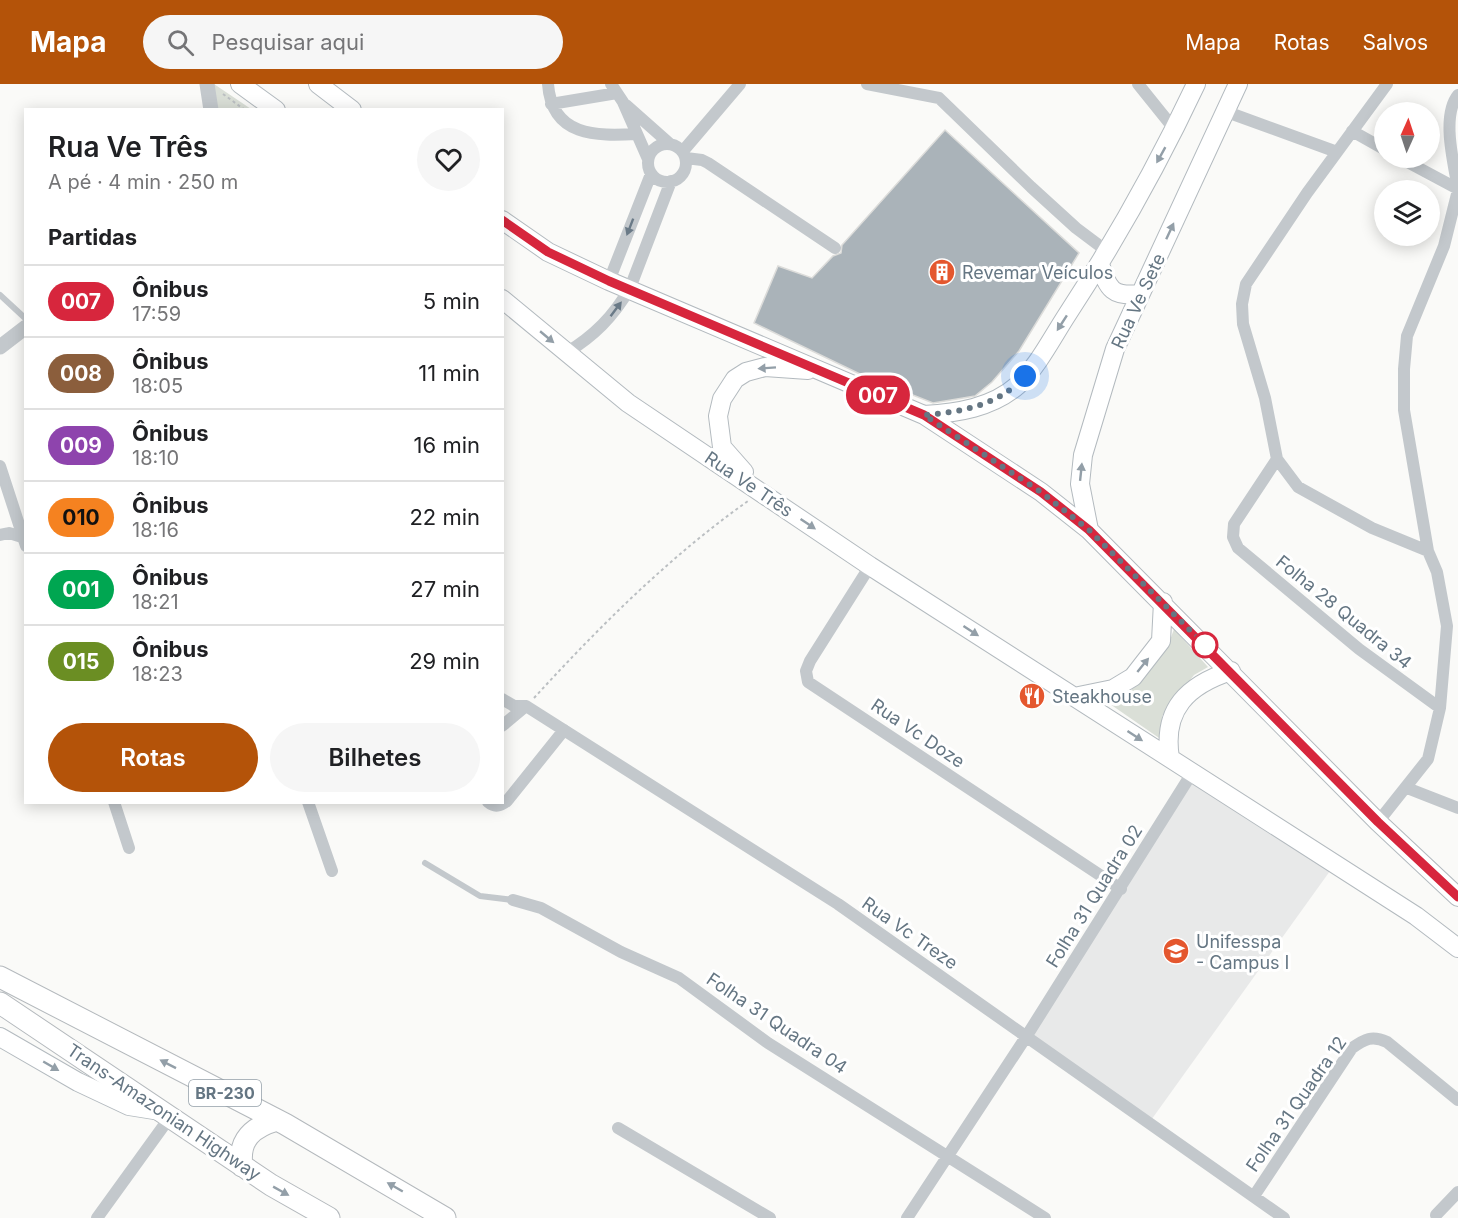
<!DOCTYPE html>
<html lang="pt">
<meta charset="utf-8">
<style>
:root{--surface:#fff;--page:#f6f6f6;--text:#202124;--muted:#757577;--line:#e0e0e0;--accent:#b45309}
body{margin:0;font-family:Inter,sans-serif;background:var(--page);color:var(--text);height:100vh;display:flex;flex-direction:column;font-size:22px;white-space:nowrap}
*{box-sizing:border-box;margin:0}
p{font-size:20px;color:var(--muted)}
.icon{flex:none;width:33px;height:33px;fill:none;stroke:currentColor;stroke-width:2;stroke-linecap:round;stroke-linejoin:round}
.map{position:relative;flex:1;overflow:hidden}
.details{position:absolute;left:24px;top:24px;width:480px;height:696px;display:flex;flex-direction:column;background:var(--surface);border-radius:0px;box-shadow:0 3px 15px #0003}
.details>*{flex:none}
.badge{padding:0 12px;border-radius:20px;font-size:21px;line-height:39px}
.needle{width:39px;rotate:3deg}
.fabs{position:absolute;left:1374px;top:18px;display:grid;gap:12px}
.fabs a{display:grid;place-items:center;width:66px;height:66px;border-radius:50%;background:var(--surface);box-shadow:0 3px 15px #0003;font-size:30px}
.you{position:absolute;width:30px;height:30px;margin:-15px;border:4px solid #fff;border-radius:50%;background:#1a73e8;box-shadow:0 0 0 9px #1a73e833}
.map>.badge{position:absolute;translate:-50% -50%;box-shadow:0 0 0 3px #fff}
h2{padding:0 24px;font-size:22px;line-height:54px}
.round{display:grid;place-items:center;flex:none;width:63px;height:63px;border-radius:32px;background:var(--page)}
.headline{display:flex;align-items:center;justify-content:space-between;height:102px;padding:0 24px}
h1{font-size:28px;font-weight:600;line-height:45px}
.button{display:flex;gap:12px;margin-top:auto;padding:12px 24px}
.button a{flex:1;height:69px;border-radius:36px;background:var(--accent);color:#fff;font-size:24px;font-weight:600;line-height:69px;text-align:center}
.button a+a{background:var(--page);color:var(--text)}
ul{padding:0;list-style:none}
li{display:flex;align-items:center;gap:18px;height:72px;padding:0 24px;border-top:2px solid var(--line)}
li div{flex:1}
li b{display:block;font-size:22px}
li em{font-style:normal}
li .badge{min-width:66px;font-weight:700;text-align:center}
header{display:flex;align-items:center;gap:36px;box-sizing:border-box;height:84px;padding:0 30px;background:var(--accent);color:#fff}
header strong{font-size:28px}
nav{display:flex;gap:33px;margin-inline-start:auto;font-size:21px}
.search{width:420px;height:54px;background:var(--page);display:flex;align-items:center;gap:15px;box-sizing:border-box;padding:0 21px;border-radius:33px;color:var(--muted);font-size:22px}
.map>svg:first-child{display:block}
.built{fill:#e8e9e9}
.green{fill:#dadfd7}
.building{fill:#aab3b9;stroke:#dcdcda;stroke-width:1.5}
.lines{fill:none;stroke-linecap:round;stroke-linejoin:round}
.secondary-casing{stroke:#b3babf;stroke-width:20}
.trunk-casing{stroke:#b4b9bd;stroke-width:23}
.path{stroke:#bbbfc2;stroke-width:2;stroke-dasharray:3 3;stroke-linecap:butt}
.service{stroke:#c3c8cc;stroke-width:6}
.minor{stroke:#c3c8cc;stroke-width:12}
.tertiary{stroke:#c3c8cc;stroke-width:15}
.secondary{stroke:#fff;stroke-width:18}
.trunk{stroke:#fff;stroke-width:21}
.oneway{fill:#939fa8}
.oneway2{fill:#6a7a87}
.line-casing{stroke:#fff;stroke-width:14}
.line{stroke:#d7263d;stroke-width:9}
.walk{stroke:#657683;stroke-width:6;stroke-dasharray:0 10.8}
.stop-dot{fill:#fff;stroke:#d7263d;stroke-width:3}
.labels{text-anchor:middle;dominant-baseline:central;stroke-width:6;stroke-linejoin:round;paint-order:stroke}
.shield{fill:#fff;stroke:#939fa8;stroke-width:1.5}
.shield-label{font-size:16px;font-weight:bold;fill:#657683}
.poi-label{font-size:18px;fill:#657683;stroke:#fff;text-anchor:start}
.street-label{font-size:18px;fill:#657683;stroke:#fff}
</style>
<header>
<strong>Mapa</strong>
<div class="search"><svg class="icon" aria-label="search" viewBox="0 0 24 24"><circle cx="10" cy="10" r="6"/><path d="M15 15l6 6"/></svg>Pesquisar aqui</div>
<nav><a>Mapa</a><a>Rotas</a><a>Salvos</a></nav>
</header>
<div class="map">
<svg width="1458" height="1134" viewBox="0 0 1458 1134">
<rect width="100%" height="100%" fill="#fafaf8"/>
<path class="built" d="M1192 689 1335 780 1149 1039 1026 953Z"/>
<path class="green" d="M214 0 251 25H213Z
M1174 545 1208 583 1194 591 1162 632V656L1107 618 1125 614 1169 559Z"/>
<path class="building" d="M945 46 1079 169 1019 267 992 298 975 312 933 319 862 291 754 239 778 182 812 194 833 172 841 169 842 161Z"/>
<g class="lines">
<defs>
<path id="secondary" d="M240 0 276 26
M318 0 352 26
M502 136 548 168 609 197 924 331 1041 408 1089 446 1378 738 1458 813
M1100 180C1108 206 1113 213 1140 210
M502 215 628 319 870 482 1416 832 1458 864
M924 331C957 329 992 324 1018 301 1037 283 1051 256 1065 234 1114 159 1158 81 1196 0
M744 388 722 363 718 332 722 315 735 295 746 288 765 283 808 286
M1089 446 1080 400 1083 371 1115 265 1238 0
M1074 613 1113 605 1133 593 1161 557 1163 518
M1170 674C1162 625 1188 601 1231 587
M0 953 78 998 129 1022 160 1027"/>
<path id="trunk" d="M0 893 285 1040 445 1134
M0 919 271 1101 329 1134
M242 1082C238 1055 253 1043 277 1036"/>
</defs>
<use href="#secondary" class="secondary-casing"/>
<use href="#trunk" class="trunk-casing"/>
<path class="path" d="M223 10 245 26
M534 614C600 542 669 473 748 417"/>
<path class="service" d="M0 211 26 235
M425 779 480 812 513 816"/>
<path class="minor" d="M548 0C552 53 596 52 637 50
M611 0 623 18 648 75
M867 0 939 14 1031 103 1076 144 1108 168
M1138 0 1175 46
M1458 11C1441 32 1454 80 1458 105
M551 20 617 9
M626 21 670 60
M1227 28 1337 68
M1352 47 1384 65
M648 79a19 19 0 1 1 38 0a19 19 0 1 1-38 0Z
M683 67 740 0
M686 74 702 76 708 79 835 164
M1400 74 1458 105
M609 197 651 90
M566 269C594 252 613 233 630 204L671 97
M1277 375 1234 440 1233 453 1238 464 1359 565 1440 624
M0 382 26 462
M0 451 9 449 22 453
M1428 467 1404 326V285L1407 252 1444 162 1458 106
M870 482 810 577 806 587 808 598 1121 805
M502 615 514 622H526L838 820 1284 1134
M502 642 526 622
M1407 704 1458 724
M114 718 129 764
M308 718 332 787
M488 718C495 724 500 722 507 717L564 646
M1378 738 1428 675 1440 624 1447 542 1437 488 1428 467 1372 444 1298 403 1277 375 1265 314 1243 240 1242 220 1246 200 1307 109 1387 0
M513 816 541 824 621 868 679 894 768 959 1045 1134
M618 1044 770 1134
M1254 1112 1352 964C1365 955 1372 951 1387 958L1458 1016
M1436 1131 1458 1108
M97 1134 170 1033
M907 1134 1026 953 1192 689"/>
<path class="tertiary" d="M207 0 211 26
M0 263 26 243"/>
<use href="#secondary" class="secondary"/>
<use href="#trunk" class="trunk"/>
</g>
<defs><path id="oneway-solid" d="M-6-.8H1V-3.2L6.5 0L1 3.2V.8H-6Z" transform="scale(1.5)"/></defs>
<g class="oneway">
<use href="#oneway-solid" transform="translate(1161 71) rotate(119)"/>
<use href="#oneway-solid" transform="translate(1170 147) rotate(-65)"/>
<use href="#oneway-solid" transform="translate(1062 239) rotate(123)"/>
<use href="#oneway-solid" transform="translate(547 253) rotate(40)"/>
<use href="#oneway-solid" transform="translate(767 284) rotate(176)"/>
<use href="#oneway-solid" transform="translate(1081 388) rotate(-84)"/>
<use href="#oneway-solid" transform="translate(808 440) rotate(34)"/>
<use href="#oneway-solid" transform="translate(971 547) rotate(33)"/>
<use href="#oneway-solid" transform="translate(1143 581) rotate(-51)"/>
<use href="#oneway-solid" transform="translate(1135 652) rotate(33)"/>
<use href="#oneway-solid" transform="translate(168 980) rotate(-153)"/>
<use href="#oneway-solid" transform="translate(51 982) rotate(30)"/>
<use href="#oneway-solid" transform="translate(395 1103) rotate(-150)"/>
<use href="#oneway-solid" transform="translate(281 1107) rotate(29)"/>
</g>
<g class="oneway2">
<use href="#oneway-solid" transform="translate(630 143) rotate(111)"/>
<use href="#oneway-solid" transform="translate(616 225) rotate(-53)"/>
</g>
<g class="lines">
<defs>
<path id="line" d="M502 136 548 168 609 197 924 331 1041 408 1089 446 1378 738 1458 813"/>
</defs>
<use href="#line" class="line-casing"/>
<use href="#line" class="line"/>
<path class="walk" d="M1025 292C1000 321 961 328 924 331L1041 408 1089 446 1205 561"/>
</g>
<defs>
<symbol id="building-disc" viewBox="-11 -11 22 22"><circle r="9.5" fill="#e4572e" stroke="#fff"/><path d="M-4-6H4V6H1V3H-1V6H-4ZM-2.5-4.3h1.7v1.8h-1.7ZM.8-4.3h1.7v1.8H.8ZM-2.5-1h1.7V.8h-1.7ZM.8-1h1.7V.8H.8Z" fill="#fff"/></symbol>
<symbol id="restaurant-disc" viewBox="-11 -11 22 22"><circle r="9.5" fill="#e4572e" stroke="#fff"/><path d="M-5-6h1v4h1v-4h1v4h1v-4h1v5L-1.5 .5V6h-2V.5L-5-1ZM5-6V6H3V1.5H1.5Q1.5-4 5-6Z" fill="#fff"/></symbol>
<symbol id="university-disc" viewBox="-11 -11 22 22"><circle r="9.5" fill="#e4572e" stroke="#fff"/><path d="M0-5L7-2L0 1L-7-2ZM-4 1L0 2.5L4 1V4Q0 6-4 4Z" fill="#fff"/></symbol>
</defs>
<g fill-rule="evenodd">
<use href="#building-disc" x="927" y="173" width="30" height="30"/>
<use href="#restaurant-disc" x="1017" y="597" width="30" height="30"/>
<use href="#university-disc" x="1161" y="852" width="30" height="30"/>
</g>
<circle class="stop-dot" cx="1205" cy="561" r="12"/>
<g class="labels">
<rect class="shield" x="189" y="996" width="72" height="26" rx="4.5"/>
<g class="shield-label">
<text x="225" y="1009">BR-230</text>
</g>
<g class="poi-label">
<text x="962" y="188">Revemar Veículos</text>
<text x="1052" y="612">Steakhouse</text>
<text x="1196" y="857">Unifesspa<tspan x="1196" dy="21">- Campus I</tspan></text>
</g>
<g class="street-label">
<text transform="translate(1138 217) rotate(-65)">Rua Ve Sete</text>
<text transform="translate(749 400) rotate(34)">Rua Ve Três</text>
<text transform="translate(1344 528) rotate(39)">Folha 28 Quadra 34</text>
<text transform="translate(918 649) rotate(34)">Rua Vc Doze</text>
<text transform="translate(1094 812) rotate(-58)">Folha 31 Quadra 02</text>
<text transform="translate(910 849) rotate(35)">Rua Vc Treze</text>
<text transform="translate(777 939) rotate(34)">Folha 31 Quadra 04</text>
<text transform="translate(1296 1020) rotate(-55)">Folha 31 Quadra 12</text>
<text transform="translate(164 1028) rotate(34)">Trans-Amazonian Highway</text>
</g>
</g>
</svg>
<div class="fabs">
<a><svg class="needle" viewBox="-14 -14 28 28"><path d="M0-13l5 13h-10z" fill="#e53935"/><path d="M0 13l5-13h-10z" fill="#757577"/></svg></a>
<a><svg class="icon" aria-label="layers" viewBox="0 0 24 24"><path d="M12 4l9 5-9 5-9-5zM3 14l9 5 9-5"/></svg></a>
</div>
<div class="you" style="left:1025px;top:292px"></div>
<b class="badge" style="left:878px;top:311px;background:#d7263d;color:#fff">007</b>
<section class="details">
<div class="headline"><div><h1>Rua Ve Três</h1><p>A pé · 4 min · 250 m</p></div><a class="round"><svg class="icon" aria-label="heart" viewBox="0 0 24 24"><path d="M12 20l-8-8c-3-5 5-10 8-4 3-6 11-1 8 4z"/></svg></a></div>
<h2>Partidas</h2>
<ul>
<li><span class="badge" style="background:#d7263d;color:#fff">007</span><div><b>Ônibus</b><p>17:59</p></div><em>5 min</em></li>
<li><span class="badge" style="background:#8b5e3c;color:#fff">008</span><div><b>Ônibus</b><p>18:05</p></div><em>11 min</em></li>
<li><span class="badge" style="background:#8e44ad;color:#fff">009</span><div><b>Ônibus</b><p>18:10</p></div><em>16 min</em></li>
<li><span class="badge" style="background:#f58220;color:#111">010</span><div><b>Ônibus</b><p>18:16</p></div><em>22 min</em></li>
<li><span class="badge" style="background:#00a651;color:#fff">001</span><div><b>Ônibus</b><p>18:21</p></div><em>27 min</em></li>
<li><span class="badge" style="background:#6b8e23;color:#fff">015</span><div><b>Ônibus</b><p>18:23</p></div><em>29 min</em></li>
</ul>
<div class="button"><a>Rotas</a><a>Bilhetes</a></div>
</section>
</div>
